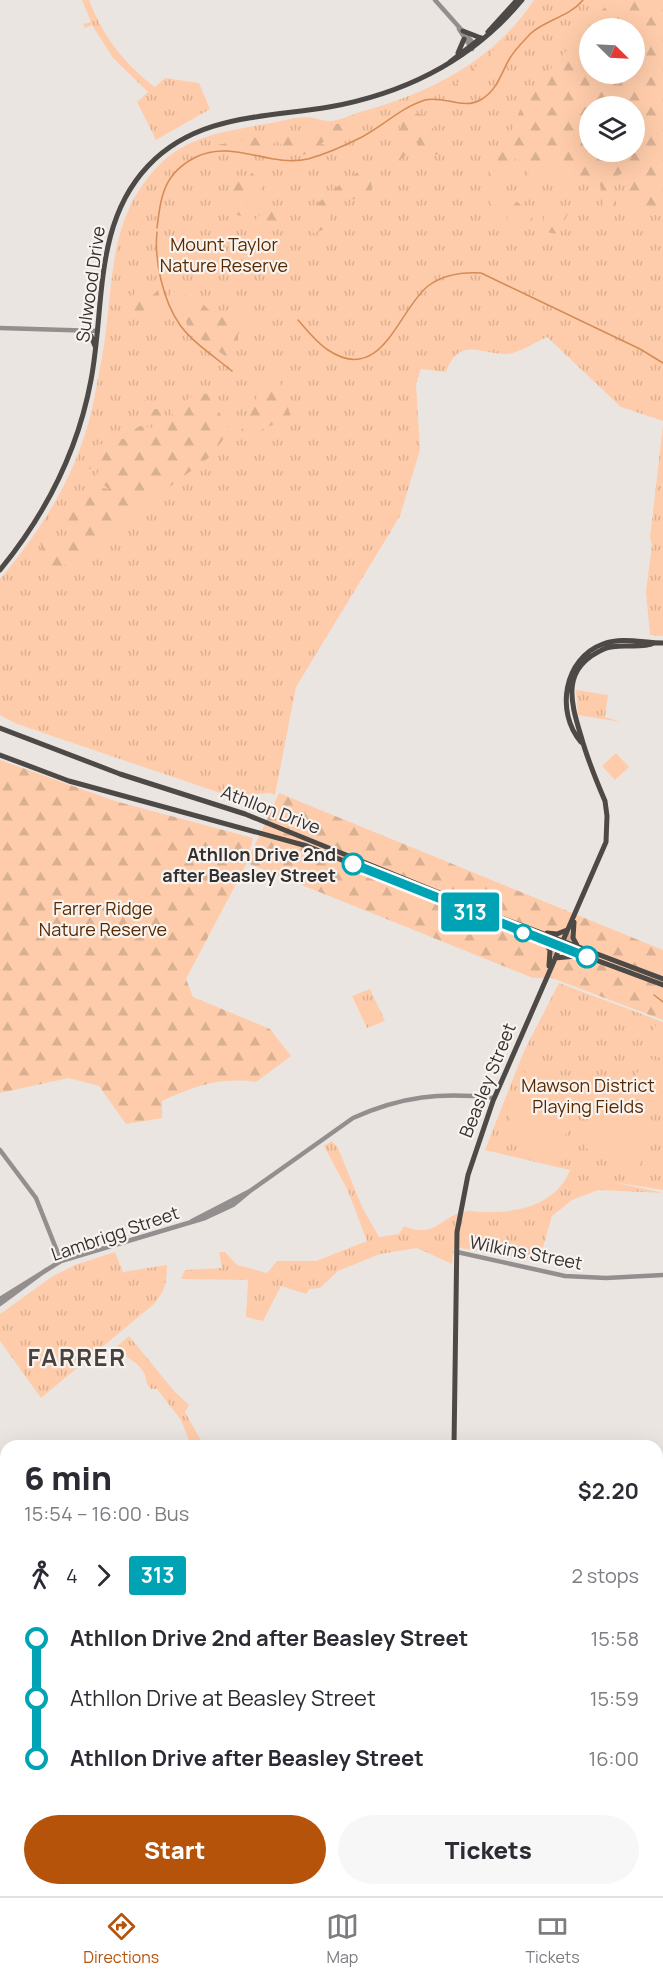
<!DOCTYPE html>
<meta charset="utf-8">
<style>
:root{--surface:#fff;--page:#f7f7f7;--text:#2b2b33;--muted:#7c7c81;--line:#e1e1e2;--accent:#b45309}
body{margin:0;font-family:Manrope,sans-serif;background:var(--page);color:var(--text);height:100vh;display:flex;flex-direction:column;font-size:22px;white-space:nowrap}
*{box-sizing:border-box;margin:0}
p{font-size:20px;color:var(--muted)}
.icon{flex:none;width:33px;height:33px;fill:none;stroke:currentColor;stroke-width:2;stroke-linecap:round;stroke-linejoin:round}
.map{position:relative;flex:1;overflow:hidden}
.side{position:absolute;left:0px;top:1440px;width:663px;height:456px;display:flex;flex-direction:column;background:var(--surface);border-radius:18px 18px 0 0;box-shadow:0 6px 24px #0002}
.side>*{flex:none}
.badge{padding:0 12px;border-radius:4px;font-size:21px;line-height:39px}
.needle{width:39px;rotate:114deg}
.buttons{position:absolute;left:579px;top:18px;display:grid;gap:12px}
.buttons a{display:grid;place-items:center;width:66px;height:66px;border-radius:50%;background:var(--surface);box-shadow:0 6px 24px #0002;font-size:30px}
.map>.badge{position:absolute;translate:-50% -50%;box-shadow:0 0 0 3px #fff}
.legs{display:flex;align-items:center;gap:9px;height:66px;padding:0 24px;font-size:20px}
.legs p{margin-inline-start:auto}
.summary{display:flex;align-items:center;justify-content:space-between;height:102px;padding:0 24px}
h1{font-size:33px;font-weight:800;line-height:45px}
.primary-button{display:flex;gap:12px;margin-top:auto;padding:12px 24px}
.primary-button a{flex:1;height:69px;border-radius:36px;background:var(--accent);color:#fff;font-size:24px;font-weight:800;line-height:69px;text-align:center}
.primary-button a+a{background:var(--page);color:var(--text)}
ul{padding:0 24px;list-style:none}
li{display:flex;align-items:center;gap:21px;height:60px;font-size:22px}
li i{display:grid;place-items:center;width:9px;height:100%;margin:0 8px;background:currentColor}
li i::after{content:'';width:15px;height:15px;margin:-8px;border:4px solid;border-radius:50%;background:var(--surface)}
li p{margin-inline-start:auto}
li:first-child i{background:linear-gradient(#0000 50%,currentColor 0)}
li:last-child i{background:linear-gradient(currentColor 50%,#0000 0)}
.menu{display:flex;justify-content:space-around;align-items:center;height:84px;border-top:2px solid var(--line);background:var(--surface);font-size:16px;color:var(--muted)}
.menu a{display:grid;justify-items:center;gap:3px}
.menu .current{color:var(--accent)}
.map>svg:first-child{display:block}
.grass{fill:url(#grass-tufts);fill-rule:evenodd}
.forest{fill:url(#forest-firs);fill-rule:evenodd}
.pitch{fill:#feccaa}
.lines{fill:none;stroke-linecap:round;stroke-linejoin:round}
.stream{stroke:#d48b56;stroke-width:1.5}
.minor{stroke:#928f8e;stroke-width:4.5}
.major{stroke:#4d4947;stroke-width:5}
.line-1-casing{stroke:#fff;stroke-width:14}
.line-1{stroke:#00a3b4;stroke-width:9}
.stop-1-dot{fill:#fff;stroke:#00a3b4;stroke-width:3}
.labels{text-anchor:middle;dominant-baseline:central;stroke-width:4.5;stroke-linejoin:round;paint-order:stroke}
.park-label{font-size:18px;fill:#592a00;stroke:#f8f3ef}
.street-label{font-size:18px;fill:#333130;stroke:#f8f3ef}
.stop-label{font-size:18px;font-weight:bold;fill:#333130;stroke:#f8f3ef;text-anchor:end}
.district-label{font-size:24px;font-weight:bold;letter-spacing:1.5px;fill:#46423f;stroke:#f8f3ef}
</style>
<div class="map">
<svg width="663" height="1896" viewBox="0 0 663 1896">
<defs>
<pattern id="grass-tufts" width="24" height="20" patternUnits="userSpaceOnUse" patternTransform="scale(1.5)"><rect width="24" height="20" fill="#feccaa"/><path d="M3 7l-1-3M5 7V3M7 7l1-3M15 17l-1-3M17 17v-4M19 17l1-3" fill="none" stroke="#dab093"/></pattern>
<pattern id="forest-firs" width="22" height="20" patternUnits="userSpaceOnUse" patternTransform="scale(1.5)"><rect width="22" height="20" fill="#feccaa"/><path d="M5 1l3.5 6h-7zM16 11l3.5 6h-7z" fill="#dab093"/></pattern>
</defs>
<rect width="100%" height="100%" fill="#ebe5e1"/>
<path class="grass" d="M82 0H89C103 36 124 64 155 87L165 78 199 83 210 109 156 140 137 102 148 92 113 58 92 25 85 28 83 24 91 22Z
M534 0H663V421L621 407 547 337C536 342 519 353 507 354 481 355 460 335 446 372L421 369 416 384 420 450 400 516 296 687 275 795 269 793 229 796 17 724 0 715V579C44 527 78 472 93 405 97 383 102 360 105 338 114 272 110 213 162 162 192 134 233 130 271 123 282 121 295 117 307 117 314 117 322 121 329 121 339 121 350 115 360 112 428 94 494 61 534 0ZM590 28H634V74H590ZM590 106H634V152H590Z
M663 425V636L650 635 646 592 652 545 650 538Z
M576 690 608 695 605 717 621 722 578 715Z
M559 983 663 1022V1190L613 1182 663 1193 598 1190 572 1200 552 1216 539 1261 454 1247 452 1264 417 1248 380 1254 338 1271 320 1288 310 1289 306 1294 281 1286 263 1321 246 1317 248 1280 181 1279 185 1270 222 1268 219 1252H225L237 1265 267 1273 277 1261H316L367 1241 348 1191 324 1146 332 1141 338 1148 363 1209 379 1237 399 1234 404 1226C436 1240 441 1215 467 1211 472 1210 476 1212 481 1212 515 1214 557 1205 570 1170L485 1150 524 1051Z
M370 989 385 1021 367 1028 352 996Z
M115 1252 123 1272 167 1265C167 1282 165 1291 154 1304L41 1398 0 1341V1314L53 1276 75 1265Z
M129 1336 174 1391 189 1405 185 1412 204 1446H191L181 1420 157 1389H151C146 1384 147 1382 145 1375 140 1363 125 1356 114 1349Z"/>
<path class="forest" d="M611 0H663V207L656 215 627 211C624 197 630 185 625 171L613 179 616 202 614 222 605 218 600 185 576 182 571 179 556 184 558 170 548 164 541 182 530 180 524 153 511 162 508 178 487 183 492 156 508 139 525 98ZM590 28H634V74H590ZM590 106H634V152H590Z
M507 38C497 64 487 84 461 96L448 92Z
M412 113 425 115 432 124 440 154 423 156 413 132 406 155 397 162 391 156 392 141 383 129 389 126 401 128 400 120Z
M350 122 358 130 338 140 335 131 321 144 326 145 304 155H292L276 140 268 151 217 145 279 133 299 134 323 126Z
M370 165 372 194 351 200 344 189 343 198 331 211 329 228 313 233V207L348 178Z
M251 172 262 183 259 196 247 198 244 217 231 213 228 188Z
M489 189H497L502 197 519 203 525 212H533L532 221 508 222 506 211H495L490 205Z
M277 206 284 219 281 226 269 227 255 220 262 213Z
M543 212 568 214 557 234 546 232Z
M142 283 146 295 152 296 158 290 163 309 157 313H126L119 304 131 299Z
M170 290 200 301 211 312 241 313 251 323 238 334V350L228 358 188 330 184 311 172 302Z
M270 370 278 376 291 417 244 437 240 433Z
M197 393 208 394 230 430 211 456 50 576 44 571 40 538 62 544 71 524 59 519C70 506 83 498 95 487L109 489 95 479 101 466 89 469 98 444 106 445 114 438 132 440 133 430 140 426 154 428 156 421 144 420V399L150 401 155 409 164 410 167 421H176L171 411Z
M0 760 115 801 253 838 247 862 279 793 663 950V1020L552 978H533L247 863 186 979 193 997 270 1029 291 1056 256 1082C218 1077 196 1086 162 1101V1118L126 1124 99 1086 69 1078 0 1093Z"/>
<path class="pitch" d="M616 753 629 767 615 780 602 766Z
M657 1022 663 1025V1059L645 1052Z
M644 1056 663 1064V1099L632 1086Z
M529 1064 581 1084 573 1104 572 1124 565 1135 556 1142 549 1158 505 1141 511 1125 509 1105Z
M605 1101 657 1122 638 1170 586 1148Z"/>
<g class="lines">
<path class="stream" d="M157 228C161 195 164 173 196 157 233 139 270 168 308 159 326 154 346 145 362 137 383 126 402 107 425 100 445 95 463 111 482 99 498 89 501 73 510 58 515 49 523 42 530 34 545 20 569 17 583 0
M157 232C154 260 163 301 180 325 192 342 215 357 232 371
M298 320C307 330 317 343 328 350 382 386 398 310 428 286 444 274 462 272 481 273L640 349 663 363
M654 995 663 1002
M657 1729H663"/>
<path class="minor" d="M435 0 475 45
M459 29 472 49
M0 328 98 331
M0 1150 36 1198 61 1261
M192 1221 250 1191 353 1118C402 1096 441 1092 494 1098
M457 1252 565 1276 606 1278 663 1275
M0 1299 61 1261 205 1218 233 1205 250 1191
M0 1304 46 1270
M0 1539 6 1546
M0 1565 6 1561
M657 1857 663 1850
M0 1883 14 1896
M411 1890 416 1896
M123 1896 130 1890
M610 1896 617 1890"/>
<path class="major" d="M463 31 481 38
M488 32 517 0
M458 53 464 39
M450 62 481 38
M84 330 91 336 95 346
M0 570C45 515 78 450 91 380 105 307 93 224 148 166 197 114 265 118 329 107 407 93 472 60 522 0
M0 728 120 774 245 814 494 915 663 979
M581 742C555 712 564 658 603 644 623 637 643 643 663 643
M0 755 69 781 307 846 523 933 663 985
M574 922 573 938 578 947
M547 933 557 934 567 930
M544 941 550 950 549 966
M555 958 576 956
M454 1446 457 1232 468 1175 493 1101 606 842 607 816 605 801C596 780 587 758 581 736 570 700 561 668 604 649 619 642 639 650 654 643
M0 1636 6 1634
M0 1647 6 1645
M657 1707 663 1709
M657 1714H663"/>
</g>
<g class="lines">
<defs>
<path id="line-1" d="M353 864 587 957"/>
</defs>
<use href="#line-1" class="line-1-casing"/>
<use href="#line-1" class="line-1"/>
</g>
<g class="stop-1-dot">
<circle cx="353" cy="864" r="10"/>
<circle cx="523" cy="933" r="8"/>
<circle cx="587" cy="957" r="10"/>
</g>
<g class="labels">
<g class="park-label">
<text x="224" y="244">Mount Taylor<tspan x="224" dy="21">Nature Reserve</tspan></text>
<text x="103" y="908">Farrer Ridge<tspan x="103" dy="21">Nature Reserve</tspan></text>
<text x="588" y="1085">Mawson District<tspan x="588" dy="21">Playing Fields</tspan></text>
</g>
<g class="street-label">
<text transform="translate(90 284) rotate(-82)">Sulwood Drive</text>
<text transform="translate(271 809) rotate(21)">Athllon Drive</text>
<text transform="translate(487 1080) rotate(-68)">Beasley Street</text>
<text transform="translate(115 1233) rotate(-19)">Lambrigg Street</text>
<text transform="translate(526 1252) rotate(11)">Wilkins Street</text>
</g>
<g class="stop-label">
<text x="336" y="854">Athllon Drive 2nd<tspan x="336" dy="21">after Beasley Street</tspan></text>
</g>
<g class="district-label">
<text x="77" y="1356">FARRER</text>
</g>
</g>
</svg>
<div class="buttons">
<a><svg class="needle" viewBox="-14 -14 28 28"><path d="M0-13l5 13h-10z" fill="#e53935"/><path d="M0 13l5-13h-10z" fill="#7c7c81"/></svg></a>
<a><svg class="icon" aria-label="layers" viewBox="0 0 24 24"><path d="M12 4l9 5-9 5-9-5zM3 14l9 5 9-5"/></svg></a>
</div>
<b class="badge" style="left:470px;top:912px;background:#00a3b4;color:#fff">313</b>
<section class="side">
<div class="summary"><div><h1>6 min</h1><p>15:54 – 16:00 · Bus</p></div><b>$2.20</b></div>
<div class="legs"><svg class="icon" aria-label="walk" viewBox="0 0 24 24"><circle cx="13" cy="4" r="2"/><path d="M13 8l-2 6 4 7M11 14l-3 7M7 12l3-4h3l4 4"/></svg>4<svg class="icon" aria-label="forward" viewBox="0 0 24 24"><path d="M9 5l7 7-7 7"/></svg><b class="badge" style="background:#00a3b4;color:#fff">313</b><p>2 stops</p></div>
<ul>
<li><i style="color:#00a3b4"></i><b>Athllon Drive 2nd after Beasley Street</b><p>15:58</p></li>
<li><i style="color:#00a3b4"></i><span>Athllon Drive at Beasley Street</span><p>15:59</p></li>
<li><i style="color:#00a3b4"></i><b>Athllon Drive after Beasley Street</b><p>16:00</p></li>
</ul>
<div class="primary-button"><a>Start</a><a>Tickets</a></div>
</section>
</div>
<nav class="menu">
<a class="current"><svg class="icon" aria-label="directions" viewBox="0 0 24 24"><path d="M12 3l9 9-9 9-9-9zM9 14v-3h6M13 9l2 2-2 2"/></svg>Directions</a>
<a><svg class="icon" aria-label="map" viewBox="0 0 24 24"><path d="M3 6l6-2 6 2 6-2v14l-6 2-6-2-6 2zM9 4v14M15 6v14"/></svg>Map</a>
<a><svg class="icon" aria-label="tickets" viewBox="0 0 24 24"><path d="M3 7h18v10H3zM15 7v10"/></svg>Tickets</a>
</nav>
